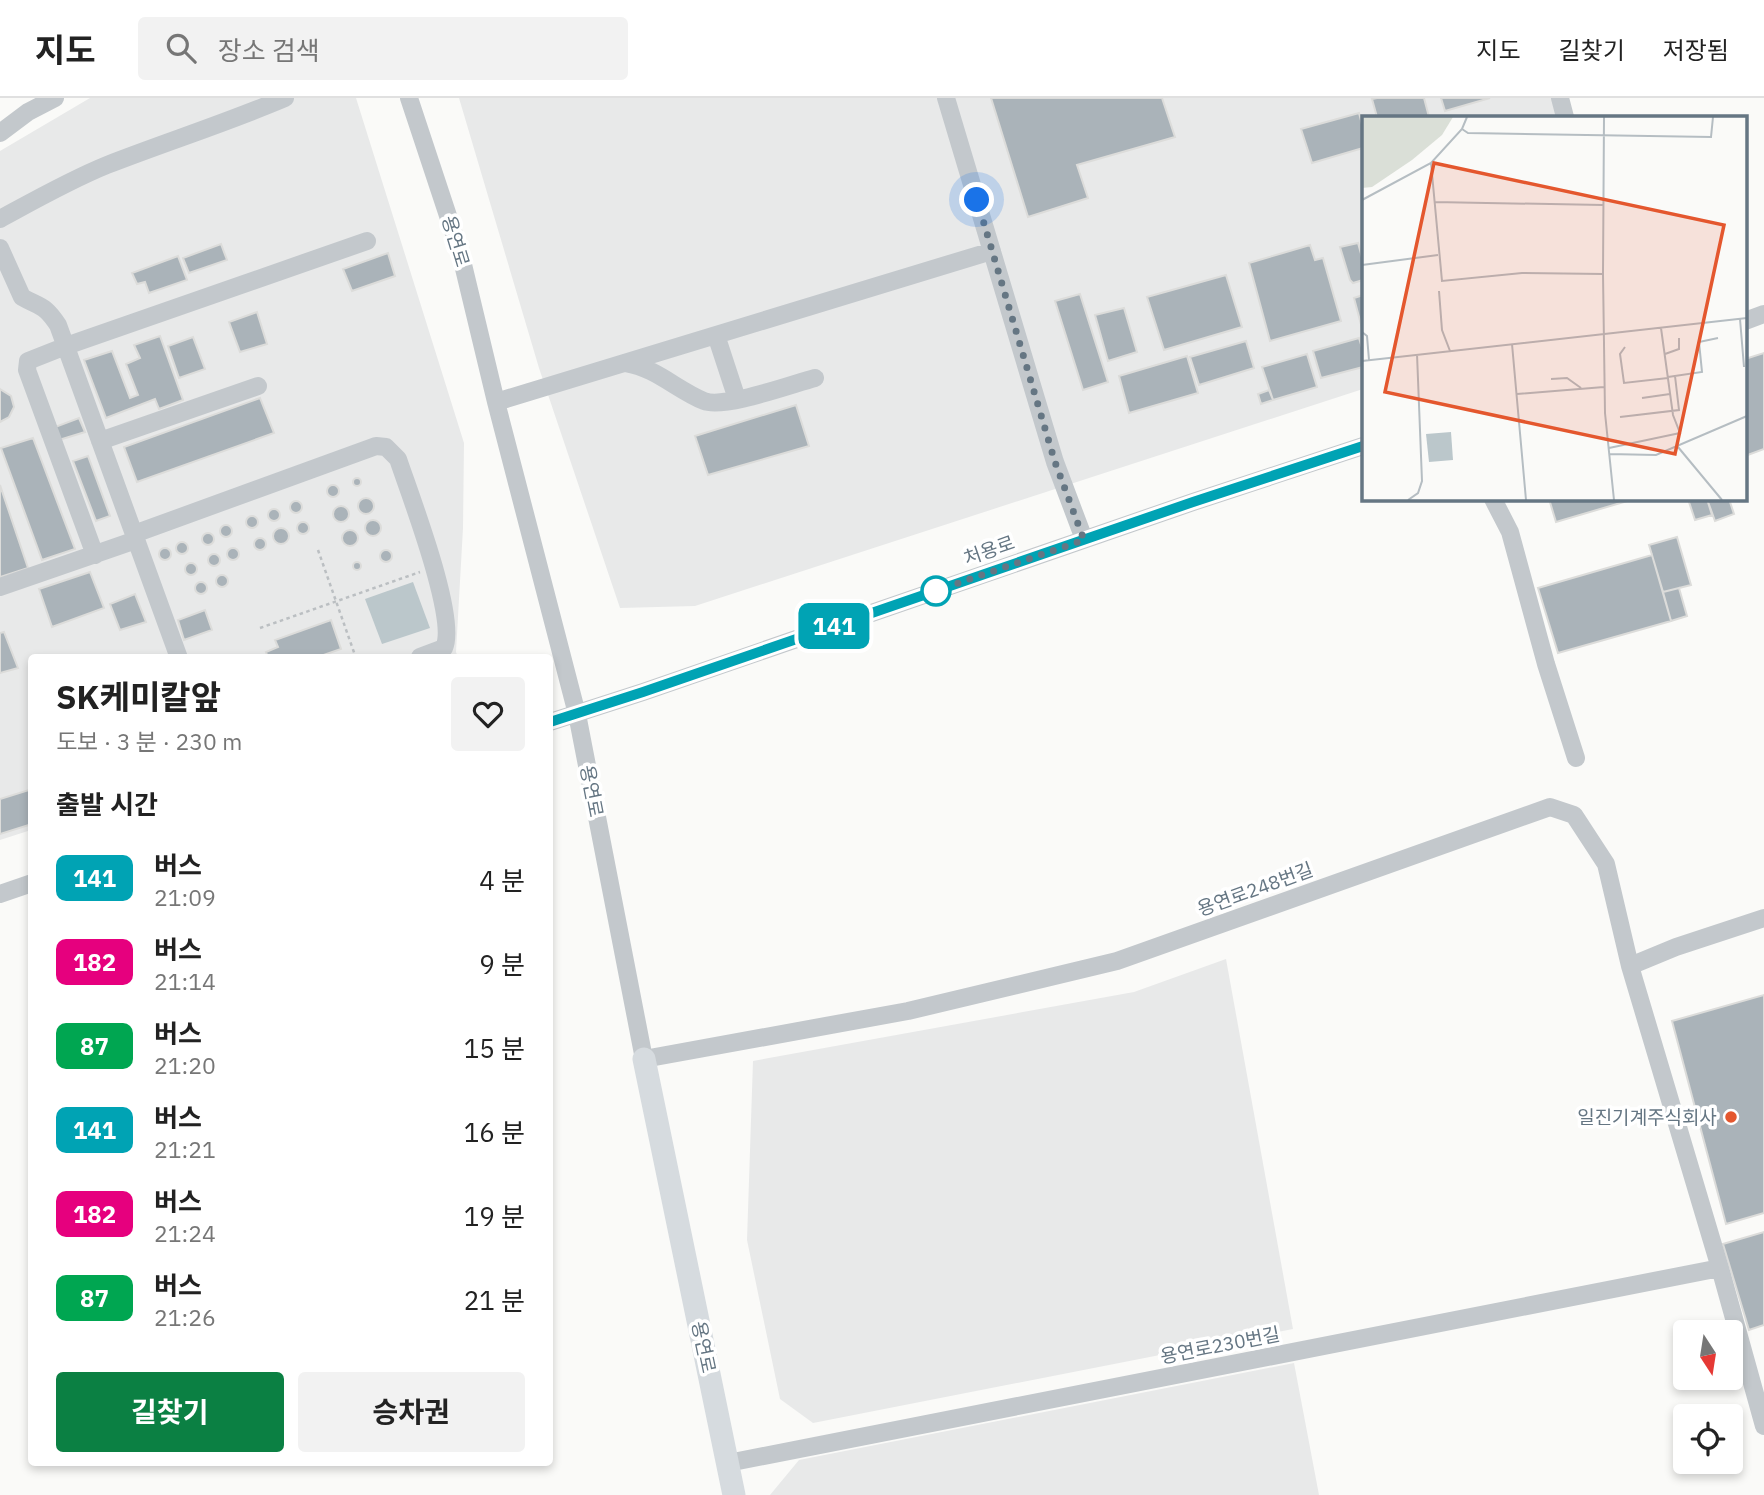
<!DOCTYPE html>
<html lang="ko">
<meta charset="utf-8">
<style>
:root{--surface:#fff;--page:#f2f2f2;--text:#222;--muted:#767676;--line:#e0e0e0;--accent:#0b8043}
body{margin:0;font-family:"IBM Plex Sans","Noto Sans KR",sans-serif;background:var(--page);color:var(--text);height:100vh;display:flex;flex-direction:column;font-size:26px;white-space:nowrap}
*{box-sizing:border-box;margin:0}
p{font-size:23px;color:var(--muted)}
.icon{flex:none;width:38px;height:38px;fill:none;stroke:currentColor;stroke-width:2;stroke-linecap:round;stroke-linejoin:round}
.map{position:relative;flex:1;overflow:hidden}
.side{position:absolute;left:28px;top:556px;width:525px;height:812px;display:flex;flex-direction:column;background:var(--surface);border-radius:7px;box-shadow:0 4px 10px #0003}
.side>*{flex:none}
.badge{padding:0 14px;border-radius:10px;font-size:24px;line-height:46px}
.needle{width:46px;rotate:168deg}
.controls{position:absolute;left:1673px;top:1222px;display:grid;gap:14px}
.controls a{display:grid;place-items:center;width:70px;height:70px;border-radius:7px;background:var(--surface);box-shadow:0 4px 10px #0003;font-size:35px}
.you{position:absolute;width:35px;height:35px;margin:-18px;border:5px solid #fff;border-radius:50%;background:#1a73e8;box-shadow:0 0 0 10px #1a73e833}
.map>.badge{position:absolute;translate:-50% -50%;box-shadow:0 0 0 4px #fff}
h2{padding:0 28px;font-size:26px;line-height:63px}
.round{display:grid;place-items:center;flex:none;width:74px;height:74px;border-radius:7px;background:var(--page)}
.head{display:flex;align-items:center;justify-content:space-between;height:119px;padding:0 28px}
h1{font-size:33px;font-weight:700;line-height:52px}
.button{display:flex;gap:14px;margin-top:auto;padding:14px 28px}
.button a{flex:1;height:80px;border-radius:7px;background:var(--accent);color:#fff;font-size:28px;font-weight:700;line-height:80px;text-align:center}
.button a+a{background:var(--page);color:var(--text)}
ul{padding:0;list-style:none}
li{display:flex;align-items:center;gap:21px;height:84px;padding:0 28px}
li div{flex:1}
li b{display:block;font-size:26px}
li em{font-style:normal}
li .badge{min-width:77px;font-weight:700;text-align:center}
header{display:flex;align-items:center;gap:42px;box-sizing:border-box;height:98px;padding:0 35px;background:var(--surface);border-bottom:2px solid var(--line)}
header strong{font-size:33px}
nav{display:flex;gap:38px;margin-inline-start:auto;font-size:24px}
.search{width:490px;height:63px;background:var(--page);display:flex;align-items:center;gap:18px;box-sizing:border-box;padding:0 24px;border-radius:7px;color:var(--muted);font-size:26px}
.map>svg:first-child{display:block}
.built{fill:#e8e9e9}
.water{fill:#bbc7cb}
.building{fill:#aab3b9;stroke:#dcdcda;stroke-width:2}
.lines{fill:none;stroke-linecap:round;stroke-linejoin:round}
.path{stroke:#bbbfc2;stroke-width:2.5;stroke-dasharray:3.5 3.5;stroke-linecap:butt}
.minor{stroke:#c3c8cc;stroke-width:18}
.major{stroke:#d6dbdf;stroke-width:23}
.line-casing{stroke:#fff;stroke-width:16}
.line{stroke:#00a3b4;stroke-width:10}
.walk{stroke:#657683;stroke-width:7;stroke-dasharray:0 12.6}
.stop-dot{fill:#fff;stroke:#00a3b4;stroke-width:3.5}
.poi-dot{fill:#e4572e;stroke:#fff;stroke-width:2.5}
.labels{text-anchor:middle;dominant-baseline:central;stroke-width:7;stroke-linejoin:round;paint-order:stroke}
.street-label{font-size:19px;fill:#657683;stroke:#fff}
.poi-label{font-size:19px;fill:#657683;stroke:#fff;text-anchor:end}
.inset-road{fill:none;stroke:#b5bdc2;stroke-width:2}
.view{fill:#e4572e;fill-opacity:0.15;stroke:#e4572e;stroke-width:3.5}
.inset-edge{fill:none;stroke:#657683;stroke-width:3.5}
</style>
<header>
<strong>지도</strong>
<div class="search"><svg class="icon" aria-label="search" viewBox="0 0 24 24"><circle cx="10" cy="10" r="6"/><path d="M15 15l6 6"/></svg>장소 검색</div>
<nav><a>지도</a><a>길찾기</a><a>저장됨</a></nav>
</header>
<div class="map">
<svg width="1764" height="1397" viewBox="0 0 1764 1397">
<rect width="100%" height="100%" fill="#fafaf8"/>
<path class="built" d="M90 0H356L464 345 463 430 456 554 458 560H32L31 732 0 742V53Z
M459 0H1559L1564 19H1363V291L695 508 620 510 539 270Z
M1226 861 1293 1231 813 1325 780 1301 747 1142 753 963 1134 894Z
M1294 1265 1319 1397H770L799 1362Z"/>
<path class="water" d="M413 484 430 530 382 546 365 501Z"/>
<path class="building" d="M991 0H1162L1175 39 1077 67 1088 100 1028 119Z
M1377 0H1424L1429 19H1377L1372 1Z
M1441 0H1490L1445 13Z
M1359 15 1363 30V50L1312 65 1301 31Z
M1358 145 1363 163V182L1353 185 1350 182 1340 149Z
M221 146 227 162 189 175 183 160Z
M1310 147 1315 162 1323 160 1341 223 1270 243 1249 165Z
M388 155 395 178 352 193 343 171Z
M178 158 187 182 149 195 145 184 137 186 132 175Z
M1226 177 1242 229 1164 252 1147 199Z
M1080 196 1108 284 1083 292 1055 203Z
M1363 197V234L1354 200Z
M1124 210 1137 254 1108 263 1095 217Z
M257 214 267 246 240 254 229 224Z
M160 238 183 302 159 311 155 301 106 320 84 262 112 253 130 300 138 297 126 266 140 260 134 247Z
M193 239 205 271 179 280 168 248Z
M1359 240 1363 253V269L1321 280 1313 253Z
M1246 243 1254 270 1199 287 1190 259Z
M1764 255V351L1745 358V261Z
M1307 256 1317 289 1273 302 1262 269Z
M1187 258 1198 295 1129 315 1119 278Z
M0 291 11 298 14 309 9 319 0 324Z
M1269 292 1273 302 1261 306 1258 296Z
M260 300 274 335 137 384 124 349Z
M796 307 809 348 708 377 695 338Z
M79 320 85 334 59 342 55 329Z
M33 340 75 451 42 462 1 350Z
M88 358 110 418 96 423 73 363Z
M353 384a4 4 0 1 1 8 0a4 4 0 1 1-8 0Z
M0 387 28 470 0 479Z
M327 393a6 6 0 1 1 12 0a6 6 0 1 1-12 0Z
M358 408a8 8 0 1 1 16 0a8 8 0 1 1-16 0Z
M1549 401H1634L1556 424Z
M1688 401H1707L1712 417 1695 422Z
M1707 401H1729L1734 416 1715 423Z
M290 409a6 6 0 1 1 12 0a6 6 0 1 1-12 0Z
M333 416a8 8 0 1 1 16 0a8 8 0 1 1-16 0Z
M268 417a6 6 0 1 1 12 0a6 6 0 1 1-12 0Z
M246 424a6 6 0 1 1 12 0a6 6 0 1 1-12 0Z
M365 430a8 8 0 1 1 16 0a8 8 0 1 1-16 0Z
M297 430a6 6 0 1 1 12 0a6 6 0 1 1-12 0Z
M220 433a6 6 0 1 1 12 0a6 6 0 1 1-12 0Z
M273 438a8 8 0 1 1 16 0a8 8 0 1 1-16 0Z
M342 440a8 8 0 1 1 16 0a8 8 0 1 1-16 0Z
M202 441a6 6 0 1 1 12 0a6 6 0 1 1-12 0Z
M1677 439 1691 487 1663 494 1649 447Z
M254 446a6 6 0 1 1 12 0a6 6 0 1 1-12 0Z
M176 450a6 6 0 1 1 12 0a6 6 0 1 1-12 0Z
M227 456a6 6 0 1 1 12 0a6 6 0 1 1-12 0Z
M159 456a6 6 0 1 1 12 0a6 6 0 1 1-12 0Z
M380 458a6 6 0 1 1 12 0a6 6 0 1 1-12 0Z
M208 462a6 6 0 1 1 12 0a6 6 0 1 1-12 0Z
M1652 457 1671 523 1558 555 1538 490Z
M353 468a4 4 0 1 1 8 0a4 4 0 1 1-8 0Z
M185 471a6 6 0 1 1 12 0a6 6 0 1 1-12 0Z
M90 474 104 510 52 529 39 491Z
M216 483a6 6 0 1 1 12 0a6 6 0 1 1-12 0Z
M195 490a6 6 0 1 1 12 0a6 6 0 1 1-12 0Z
M1679 490 1687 518 1671 523 1663 494Z
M135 496 146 524 120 532 110 506Z
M205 512 212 532 184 542 178 522Z
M331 522 341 551 315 560H268L266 554 278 549 275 542Z
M4 534 18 570 0 575V535Z
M32 691V726L0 736V701Z
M1764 897V1115L1726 1126 1672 923Z
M1764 1134V1227L1749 1232 1723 1146Z"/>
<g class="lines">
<path class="path" d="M318 452 356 560
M260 530 420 474"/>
<path class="minor" d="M409 0 460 154 496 304 577 616 644 961 908 913 1117 863 1550 709 1574 717 1606 766 1630 868 1720 1170 1764 1328
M946 0 1055 364 1084 441
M1560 0 1565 19
M0 35 28 14 55 0
M0 121C35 102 70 82 107 67 166 44 226 25 285 0
M0 150 22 199C41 210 44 206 58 227L179 560
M1745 223 1764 216
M716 237 737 301
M626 265C656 270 677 292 704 303 724 311 792 286 815 280
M496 304 992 153
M100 343 258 288
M1493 401 1510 434 1546 566 1576 660
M134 436 376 348 386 349 398 361C410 397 458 521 444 550L420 559
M95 457 27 272 28 263 66 248 367 143
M0 489 136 442
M550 624 643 594 1193 404 1363 348
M0 796 32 785
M1630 868 1676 849 1764 820
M728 1365 1720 1170"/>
<path class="major" d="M644 961 734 1397"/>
</g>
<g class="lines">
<defs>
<path id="line" d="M550 624 643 594 1193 404 1363 348"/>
</defs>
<use href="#line" class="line-casing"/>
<use href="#line" class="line"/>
<path class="walk" d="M936 493 929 495 1084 442 1055 364 977 102"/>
</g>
<circle class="stop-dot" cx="936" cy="493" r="14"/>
<circle class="poi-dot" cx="1731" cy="1019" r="7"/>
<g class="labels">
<g class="street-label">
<text transform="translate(456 143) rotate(73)">용연로</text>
<text transform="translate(989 452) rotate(-19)">처용로</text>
<text transform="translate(592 693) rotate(79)">용연로</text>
<text transform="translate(1255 791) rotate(-20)">용연로248번길</text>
<text transform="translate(1220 1247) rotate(-11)">용연로230번길</text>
<text transform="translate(704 1249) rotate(78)">용연로</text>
</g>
<g class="poi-label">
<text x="1717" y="1019">일진기계주식회사</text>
</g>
</g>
<g transform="translate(1362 18)">
<rect width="385" height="385" fill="#fafaf8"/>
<path d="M0 1H91L80 19 50 44 10 71 0 72Z" fill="#dadfd7"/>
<path d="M89 316 91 344 67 346 64 318Z" fill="#bbc7cb"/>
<path class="inset-road" d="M100 13 106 17 349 21 351 1M69 47 80 165 160 157 241 158 243 297 252 384M0 84 69 47 100 13 105 1M72 86 241 89M0 149 76 139M241 158 242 1M77 175 80 214 88 235M378 203 382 251M0 216 5 220 7 244M150 228 164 384M263 231 258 238 262 267 306 262M303 238 317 233V222M0 245 385 202M306 261 340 256 337 226 356 222M189 263 205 262 219 272M155 278 242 271M280 282 308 278M258 301 317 294 313 260M316 331 360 384M247 332 318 317 311 299 299 212M247 338 294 339 385 300M46 384 56 377 60 365 55 238"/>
<path class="view" d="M72 47 362 109 313 338 23 276Z"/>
<rect width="385" height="385" class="inset-edge"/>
</g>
</svg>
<div class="controls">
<a><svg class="needle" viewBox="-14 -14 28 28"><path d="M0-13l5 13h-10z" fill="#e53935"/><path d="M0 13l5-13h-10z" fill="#767676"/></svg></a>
<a><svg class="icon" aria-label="locate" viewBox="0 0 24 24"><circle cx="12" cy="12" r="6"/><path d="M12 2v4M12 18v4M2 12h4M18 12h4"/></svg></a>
</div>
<div class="you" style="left:977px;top:102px"></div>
<b class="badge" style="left:834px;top:528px;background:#00a3b4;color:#fff">141</b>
<section class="side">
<div class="head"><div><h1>SK케미칼앞</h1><p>도보 · 3 분 · 230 m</p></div><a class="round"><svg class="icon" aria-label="heart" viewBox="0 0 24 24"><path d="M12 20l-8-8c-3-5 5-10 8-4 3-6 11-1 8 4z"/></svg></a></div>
<h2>출발 시간</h2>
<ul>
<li><span class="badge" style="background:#00a3b4;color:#fff">141</span><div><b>버스</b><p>21:09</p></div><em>4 분</em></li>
<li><span class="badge" style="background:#e6007e;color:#fff">182</span><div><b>버스</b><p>21:14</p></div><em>9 분</em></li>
<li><span class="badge" style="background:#00a651;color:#fff">87</span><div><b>버스</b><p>21:20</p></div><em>15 분</em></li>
<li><span class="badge" style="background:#00a3b4;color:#fff">141</span><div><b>버스</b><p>21:21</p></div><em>16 분</em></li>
<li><span class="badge" style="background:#e6007e;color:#fff">182</span><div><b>버스</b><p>21:24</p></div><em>19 분</em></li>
<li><span class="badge" style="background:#00a651;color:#fff">87</span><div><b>버스</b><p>21:26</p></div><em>21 분</em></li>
</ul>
<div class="button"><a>길찾기</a><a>승차권</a></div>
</section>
</div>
